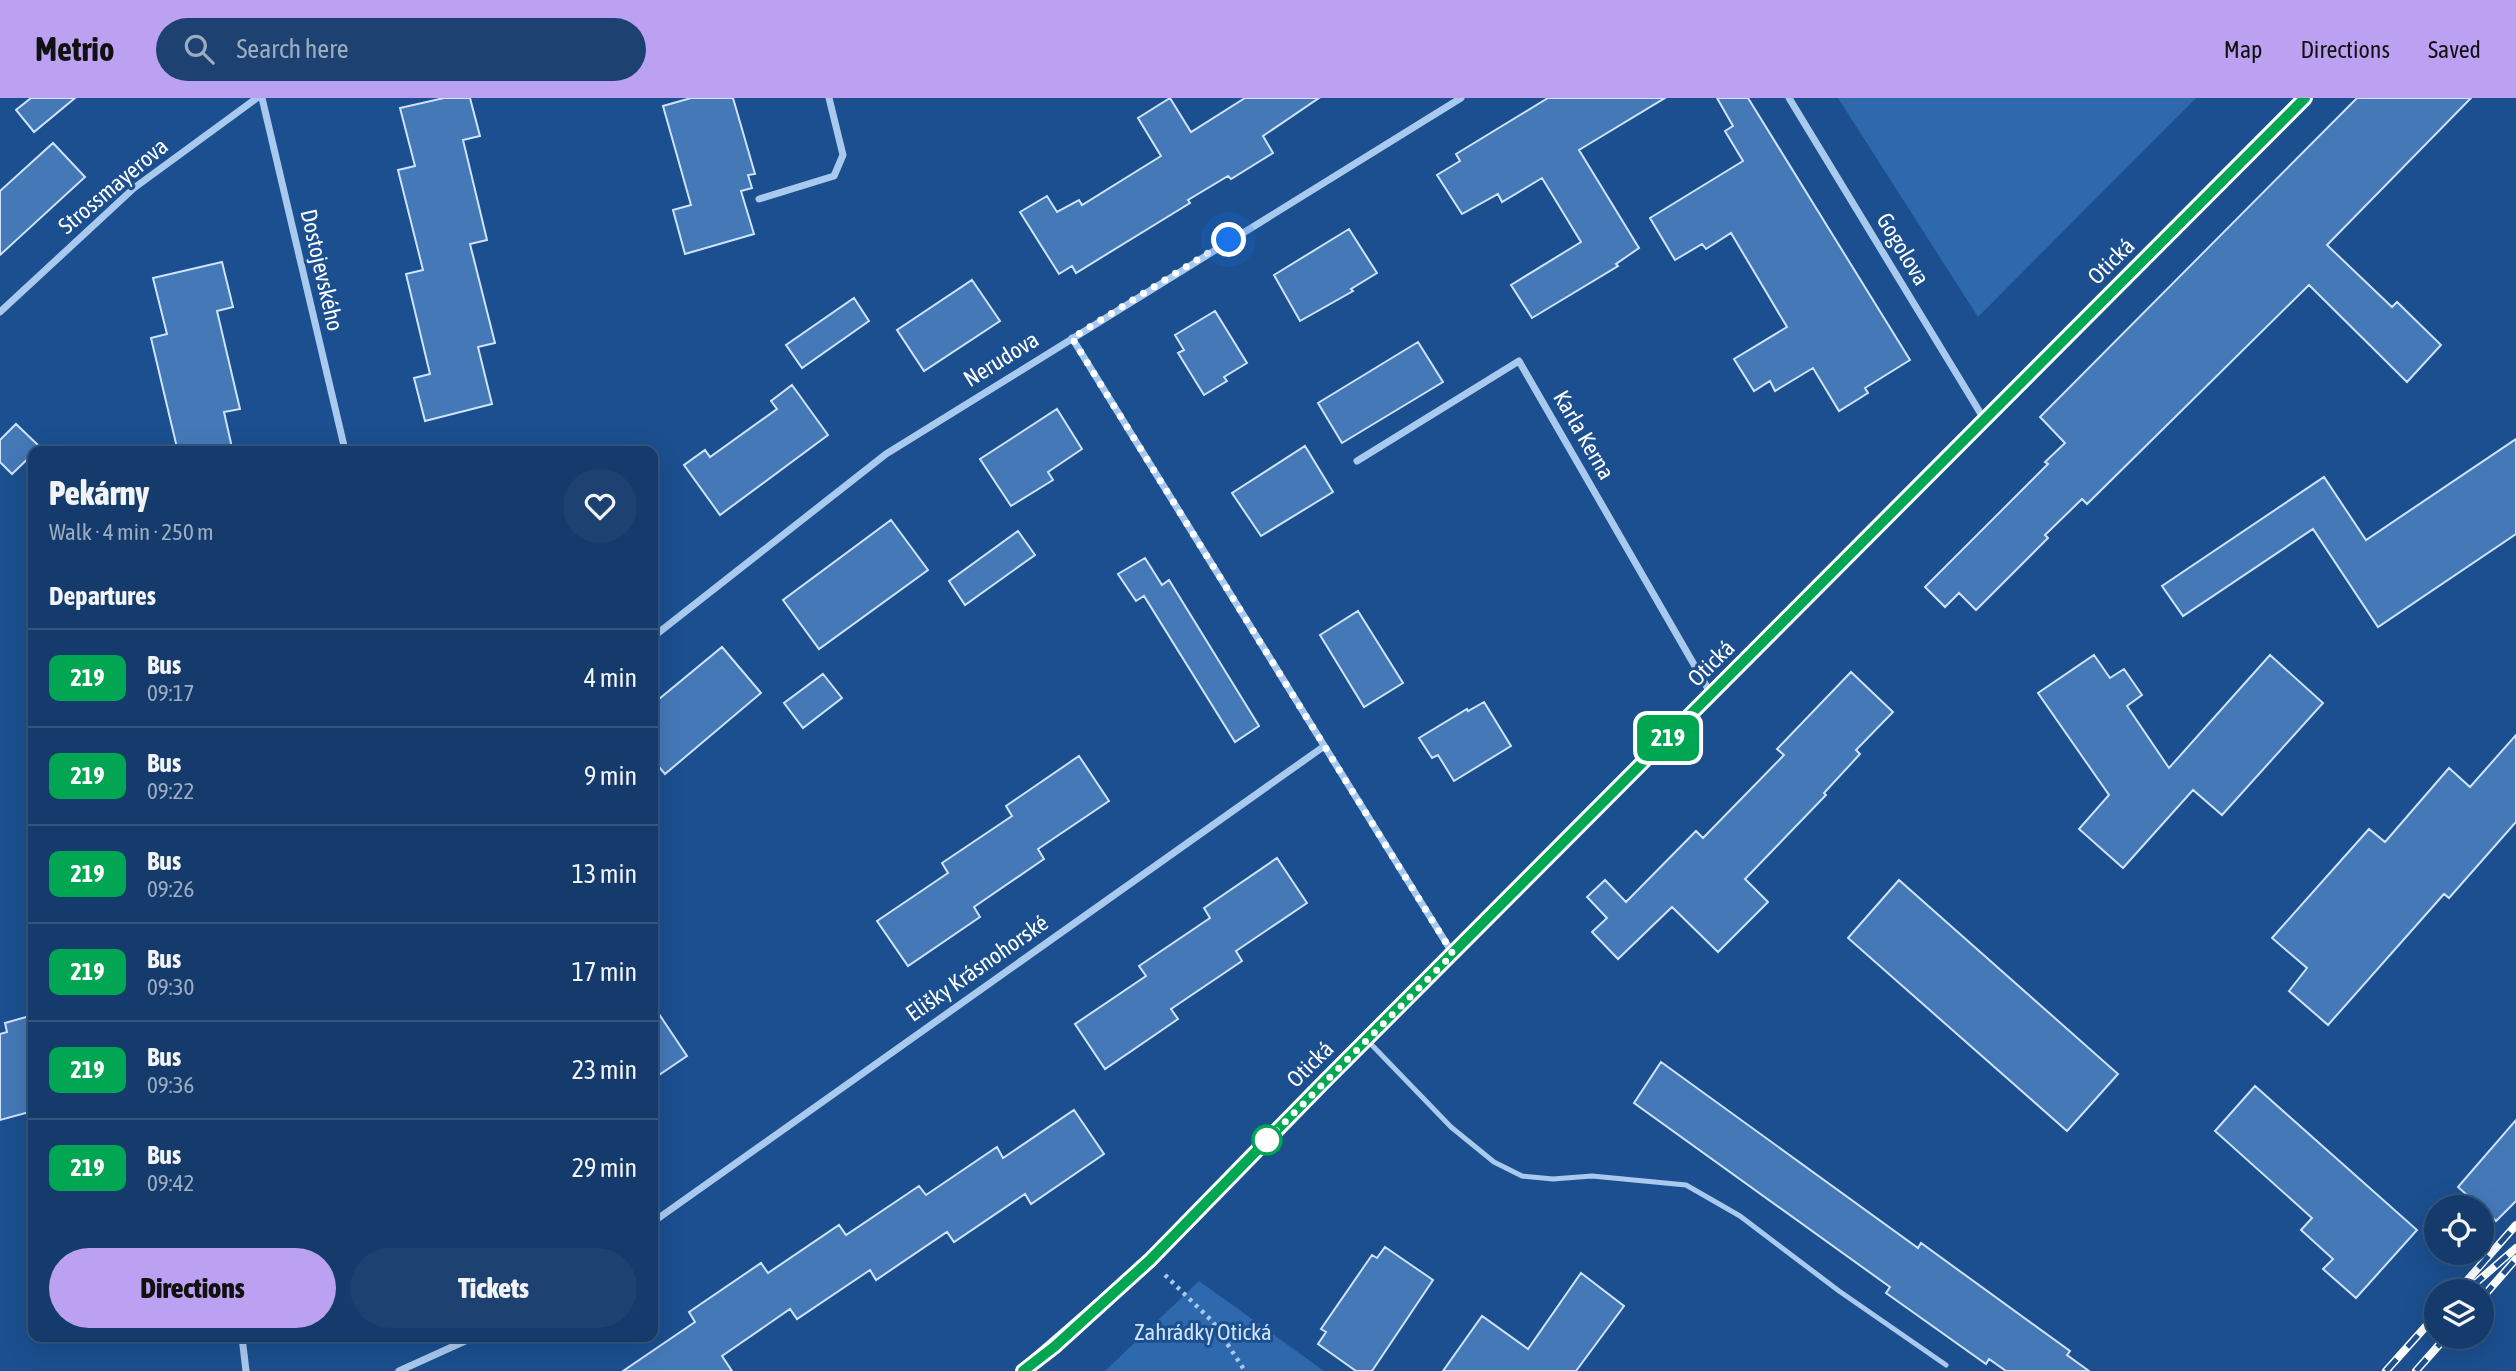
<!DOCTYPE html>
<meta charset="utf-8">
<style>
:root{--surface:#143b6b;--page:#1d4271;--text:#f1f3f6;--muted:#9dadc1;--line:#33557e;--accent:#bca0f2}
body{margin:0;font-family:"Asap Condensed",sans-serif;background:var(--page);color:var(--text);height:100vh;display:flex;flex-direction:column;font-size:26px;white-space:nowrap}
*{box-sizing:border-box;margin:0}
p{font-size:23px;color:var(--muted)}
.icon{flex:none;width:38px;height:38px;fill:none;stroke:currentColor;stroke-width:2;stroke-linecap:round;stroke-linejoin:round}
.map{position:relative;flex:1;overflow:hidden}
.side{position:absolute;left:28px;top:348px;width:630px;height:896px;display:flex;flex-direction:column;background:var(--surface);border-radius:14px;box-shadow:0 7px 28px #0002,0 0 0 2px var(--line)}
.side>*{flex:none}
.badge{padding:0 14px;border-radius:10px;font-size:24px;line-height:46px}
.controls{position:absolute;left:2424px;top:1097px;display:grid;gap:14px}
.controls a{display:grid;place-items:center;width:70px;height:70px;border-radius:50%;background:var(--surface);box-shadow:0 7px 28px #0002,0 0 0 2px var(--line);font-size:35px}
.you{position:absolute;width:35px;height:35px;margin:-18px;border:5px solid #fff;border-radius:50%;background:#1a73e8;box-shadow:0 0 0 10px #1a73e833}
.map>.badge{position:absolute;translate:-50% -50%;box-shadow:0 0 0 4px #fff}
h2{padding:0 21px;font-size:26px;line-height:63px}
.round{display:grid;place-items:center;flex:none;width:74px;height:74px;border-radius:37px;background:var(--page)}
.headline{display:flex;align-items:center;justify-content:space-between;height:119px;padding:0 21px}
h1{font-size:33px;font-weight:800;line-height:52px}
.button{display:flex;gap:14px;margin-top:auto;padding:14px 21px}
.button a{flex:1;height:80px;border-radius:42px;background:var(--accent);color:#111;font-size:28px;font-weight:800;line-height:80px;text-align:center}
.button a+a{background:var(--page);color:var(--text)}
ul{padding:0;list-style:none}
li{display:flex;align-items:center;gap:21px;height:98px;padding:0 21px;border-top:2px solid var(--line)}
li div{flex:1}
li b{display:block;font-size:26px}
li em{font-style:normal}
li .badge{min-width:77px;font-weight:700;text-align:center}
header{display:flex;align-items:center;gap:42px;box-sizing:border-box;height:98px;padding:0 35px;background:var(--accent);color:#111}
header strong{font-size:33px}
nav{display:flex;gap:38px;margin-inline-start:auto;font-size:24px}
.search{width:490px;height:63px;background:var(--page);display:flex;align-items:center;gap:18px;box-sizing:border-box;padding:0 24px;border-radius:38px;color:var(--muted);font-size:26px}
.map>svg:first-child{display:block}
.green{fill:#2e69ad}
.building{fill:#4478b7;stroke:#cfe3fa;stroke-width:2}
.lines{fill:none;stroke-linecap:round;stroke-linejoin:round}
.path{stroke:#a9c9ee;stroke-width:4.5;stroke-dasharray:3.5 5;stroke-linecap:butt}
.lane{stroke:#a9c9ee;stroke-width:5}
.street{stroke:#a9c9ee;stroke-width:7}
.secondary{stroke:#d6e6fa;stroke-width:14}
.rail-casing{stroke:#fff;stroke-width:8}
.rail{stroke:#1b4f8f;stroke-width:5;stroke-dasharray:16;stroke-linecap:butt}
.line-casing{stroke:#fff;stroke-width:16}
.line{stroke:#00a651;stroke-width:10}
.walk{stroke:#fff;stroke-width:7;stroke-dasharray:0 12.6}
.stop-dot{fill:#fff;stroke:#00a651;stroke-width:3.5}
.labels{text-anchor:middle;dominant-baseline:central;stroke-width:6;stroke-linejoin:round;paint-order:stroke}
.street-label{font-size:23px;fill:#fff;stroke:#1b4f8f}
.park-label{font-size:23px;fill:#cfe3fa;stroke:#1b4f8f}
</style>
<header>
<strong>Metrio</strong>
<div class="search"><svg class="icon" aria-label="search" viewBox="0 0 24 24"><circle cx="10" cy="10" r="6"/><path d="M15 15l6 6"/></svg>Search here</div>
<nav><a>Map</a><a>Directions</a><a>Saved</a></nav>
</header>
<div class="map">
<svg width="2516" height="1273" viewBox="0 0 2516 1273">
<rect width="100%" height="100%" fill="#1b4f8f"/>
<path class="green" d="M1838 0H2196L1978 219Z
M1199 1183 1324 1273H1105Z"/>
<path class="building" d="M31 0H75L34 34 16 12Z
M444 0H470L480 38 463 42 487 142 470 146 495 245 478 249 492 306 425 323 414 280 430 276 406 176 423 172 398 72 415 68 400 10Z
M691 0H733L755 76 748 77 752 90 741 93 754 136 685 156 673 112 691 107 663 8Z
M1170 0 1191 34 1245 0H1319L1263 38 1273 55 1231 81 1228 78 1188 102 1190 105 1076 175 1072 168 1059 176 1020 114 1047 98 1057 114 1079 102 1082 107 1161 58 1138 20Z
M1548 0H1665L1579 52 1639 150 1616 166 1618 168 1532 220 1511 187 1581 144 1542 80 1502 104 1498 96 1462 116 1437 77 1460 63 1456 56Z
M1717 0H1748L1910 262 1865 290 1868 295 1839 313 1813 270 1775 293 1770 283 1754 293 1734 261 1787 229 1731 135 1706 151 1702 146 1675 162 1650 120 1743 63 1725 33 1733 28Z
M2357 0H2471L2327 147 2392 209 2397 204 2441 247 2407 284 2309 187 2087 406 2082 401 2045 437 2048 440 1976 512 1959 495 1945 509 1925 489 2048 366 2045 364 2065 345 2040 319Z
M53 45 85 79 0 157V93Z
M1349 131 1377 175 1351 191 1353 193 1300 223 1274 177Z
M222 164 233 209 217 213 240 311 224 314 233 354H178L151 240 167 236 153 180Z
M972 182 1000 223 924 273 897 232Z
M854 200 869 223 802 270 786 247Z
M1215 213 1247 265 1224 279 1227 283 1204 297 1178 255 1184 252 1175 237Z
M1418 244 1443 284 1342 345 1318 305Z
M792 287 828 337 720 417 684 367 705 352 710 359 777 311 771 303Z
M1057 311 1082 351 1048 374 1053 382 1011 408 980 361Z
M16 326 40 349 12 376 0 364V342Z
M2516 341V436L2378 529 2313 431 2183 518 2162 488 2324 379 2366 442Z
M1305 348 1333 394 1261 438 1232 395Z
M891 422 928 472 819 551 783 502Z
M1018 433 1035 457 965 507 949 483Z
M1145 460 1162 487 1169 482 1259 628 1235 644 1144 498 1136 503 1118 476Z
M1358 513 1403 585 1364 609 1320 537Z
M722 549 761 595 665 676 653 662V606Z
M2094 557 2110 580 2124 571 2142 597 2127 608 2169 670 2270 557 2323 605 2222 717 2193 692 2123 770 2079 731 2109 697 2038 595Z
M1851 574 1893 614 1856 652 1860 656 1824 695 1826 697 1745 781 1768 804 1718 854 1672 809 1618 861 1592 834 1607 820 1587 799 1605 782 1626 804 1696 733 1703 740 1784 657 1777 651Z
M823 576 842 600 803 630 784 605Z
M1484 604 1511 648 1454 683 1438 657 1432 660 1419 640 1467 611 1468 613Z
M2516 637V724L2449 800 2444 796 2328 927 2289 893 2307 870 2272 840 2369 731 2385 744 2449 670 2470 689Z
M1079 658 1109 703 1038 751 1044 761 974 809 980 819 908 868 877 823 948 775 942 765 1012 718 1006 708Z
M1277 760 1307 805 1236 853 1242 863 1171 911 1178 921 1105 971 1075 926 1146 878 1139 868 1210 820 1204 810Z
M1899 782 2118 976 2067 1033 1848 840Z
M653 907 687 958 653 981Z
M33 917V1013L0 1022V936L7 934 5 925Z
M1661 964 1918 1150 1921 1145 2070 1253 2067 1257 2089 1273H2006L1989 1261 1986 1266 1886 1195 1890 1189 1634 1005Z
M2255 988 2417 1132 2356 1200 2323 1171 2333 1161 2301 1132 2312 1120 2215 1033Z
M1074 1012 1104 1056 1031 1106 1025 1096 954 1144 947 1134 876 1182 870 1172 797 1221 790 1211 722 1258 732 1273H623L695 1224 689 1214 761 1165 768 1175 839 1127 846 1137 919 1088 926 1097 997 1049 1003 1060Z
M2516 1022V1103L2496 1123 2458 1089Z
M1385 1149 1433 1182 1372 1273H1356L1318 1246 1326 1234 1321 1231 1372 1157 1377 1160Z
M1581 1175 1624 1208 1576 1273H1443L1482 1218 1528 1251Z"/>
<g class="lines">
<path class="path" d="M1165 1177 1213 1224 1245 1273"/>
<path class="lane" d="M1367 942 1451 1029 1494 1064 1522 1078 1553 1081 1592 1078 1686 1087 1740 1118 1839 1193 1946 1267"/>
<path class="street" d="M262 0 345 352
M1789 0 1984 321
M759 101 834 78 843 57 829 0
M0 214 134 90 257 0
M1072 240 1453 856
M1357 363 1519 263 1711 596
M653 539 886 356 1461 0
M653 1124 1323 649
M242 1239 246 1273
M399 1273 474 1239"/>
<path class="secondary" d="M1023 1273 1151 1162 1321 987 2305 0"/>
<defs>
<path id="rail" d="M2471 1189 2516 1150
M2457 1194 2516 1127
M2482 1200 2516 1161
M2386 1273 2436 1217
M2416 1273 2446 1239"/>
</defs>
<use href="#rail" class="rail-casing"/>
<use href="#rail" class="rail"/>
</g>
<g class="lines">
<defs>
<path id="line" d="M1023 1273 1054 1249 1150 1162 1321 987 2305 0"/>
</defs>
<use href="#line" class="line-casing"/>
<use href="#line" class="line"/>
<path class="walk" d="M1229 142 1072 240 1453 856 1264 1045 1267 1042"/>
</g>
<circle class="stop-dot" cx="1267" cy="1042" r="14"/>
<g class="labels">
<g class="street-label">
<text transform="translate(113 88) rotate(-40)">Strossmayerova</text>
<text transform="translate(1903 151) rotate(59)">Gogolova</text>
<text transform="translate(2111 163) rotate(-45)">Otická</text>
<text transform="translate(322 172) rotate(77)">Dostojevského</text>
<text transform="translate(1001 261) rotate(-32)">Nerudova</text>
<text transform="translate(1584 337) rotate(60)">Karla Kerna</text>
<text transform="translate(1711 565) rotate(-45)">Otická</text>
<text transform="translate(977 870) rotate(-35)">Elišky Krásnohorské</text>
<text transform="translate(1310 966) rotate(-45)">Otická</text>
</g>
<g class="park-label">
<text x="1203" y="1234">Zahrádky Otická</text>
</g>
</g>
</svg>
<div class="controls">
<a><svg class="icon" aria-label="locate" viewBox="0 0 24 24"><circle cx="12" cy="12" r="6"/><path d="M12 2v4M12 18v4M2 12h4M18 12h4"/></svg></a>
<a><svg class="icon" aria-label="layers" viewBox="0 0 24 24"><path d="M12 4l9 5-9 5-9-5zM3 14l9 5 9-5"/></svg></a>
</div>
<div class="you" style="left:1229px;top:142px"></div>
<b class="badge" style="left:1668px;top:640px;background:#00a651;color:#fff">219</b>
<section class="side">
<div class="headline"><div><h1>Pekárny</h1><p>Walk · 4 min · 250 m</p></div><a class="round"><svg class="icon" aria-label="heart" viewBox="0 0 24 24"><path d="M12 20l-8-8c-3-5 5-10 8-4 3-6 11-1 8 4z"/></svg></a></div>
<h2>Departures</h2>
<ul>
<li><span class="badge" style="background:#00a651;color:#fff">219</span><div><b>Bus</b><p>09:17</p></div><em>4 min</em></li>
<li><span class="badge" style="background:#00a651;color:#fff">219</span><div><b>Bus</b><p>09:22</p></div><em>9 min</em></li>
<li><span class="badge" style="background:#00a651;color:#fff">219</span><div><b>Bus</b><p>09:26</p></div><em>13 min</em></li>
<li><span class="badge" style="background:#00a651;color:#fff">219</span><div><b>Bus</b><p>09:30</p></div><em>17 min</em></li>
<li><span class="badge" style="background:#00a651;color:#fff">219</span><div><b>Bus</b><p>09:36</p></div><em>23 min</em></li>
<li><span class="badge" style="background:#00a651;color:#fff">219</span><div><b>Bus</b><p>09:42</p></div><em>29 min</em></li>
</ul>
<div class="button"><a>Directions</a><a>Tickets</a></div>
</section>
</div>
